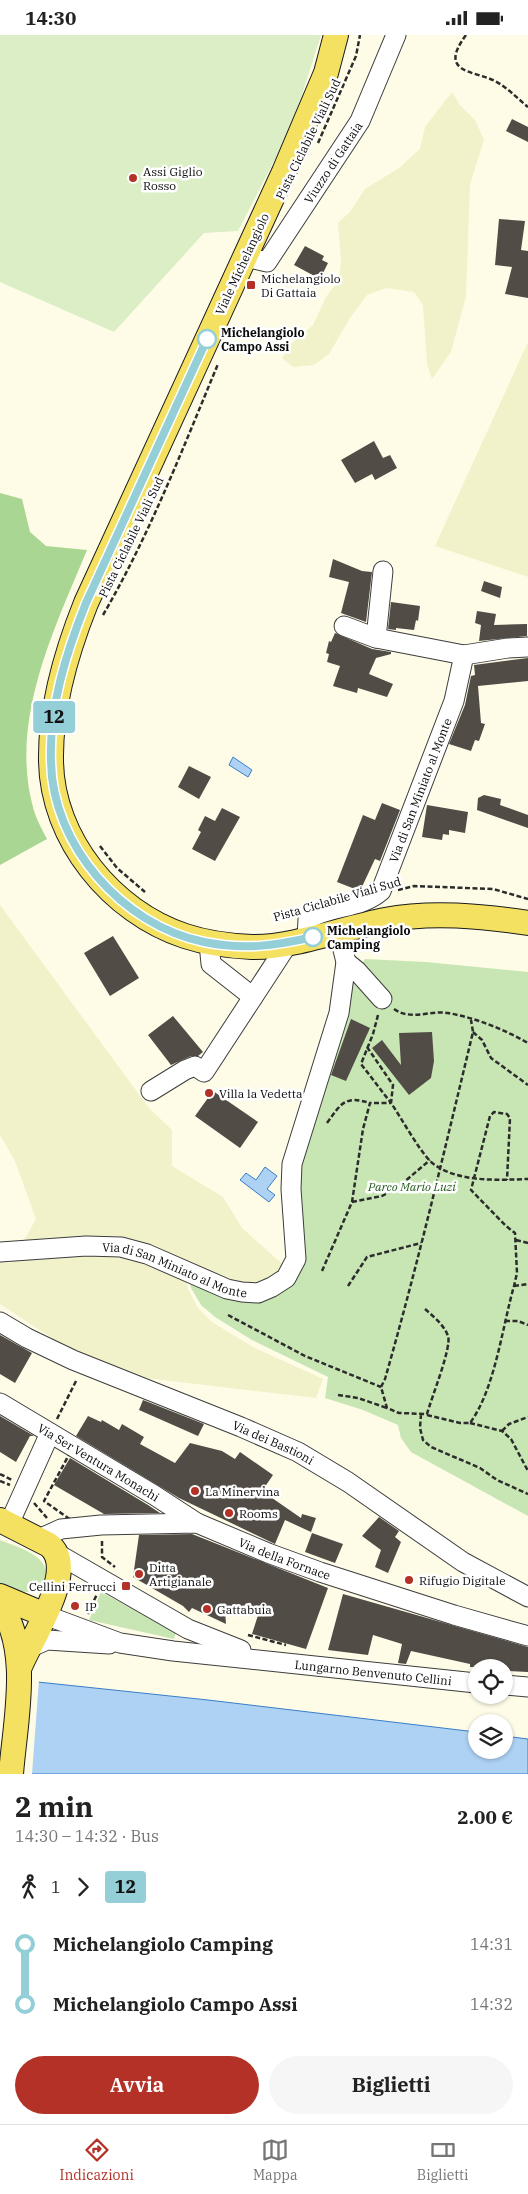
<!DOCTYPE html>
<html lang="it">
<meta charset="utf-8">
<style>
:root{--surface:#fff;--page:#f6f6f6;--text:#222;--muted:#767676;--line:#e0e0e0;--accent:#b43128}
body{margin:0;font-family:"IBM Plex Serif",serif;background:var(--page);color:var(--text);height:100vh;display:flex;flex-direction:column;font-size:19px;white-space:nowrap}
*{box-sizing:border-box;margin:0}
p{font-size:16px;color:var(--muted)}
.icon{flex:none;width:28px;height:28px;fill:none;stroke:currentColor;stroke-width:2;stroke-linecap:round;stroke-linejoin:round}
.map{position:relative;height:1739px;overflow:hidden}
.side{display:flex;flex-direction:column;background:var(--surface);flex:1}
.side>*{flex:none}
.badge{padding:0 10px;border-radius:4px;font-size:18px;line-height:32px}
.tools{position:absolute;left:468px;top:1624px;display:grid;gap:10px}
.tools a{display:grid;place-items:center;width:45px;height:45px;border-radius:50%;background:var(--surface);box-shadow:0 1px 4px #0004;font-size:25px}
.map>.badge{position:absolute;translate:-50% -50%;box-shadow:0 0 0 2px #fff}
.legs{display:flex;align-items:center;gap:8px;height:55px;padding:0 15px;font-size:16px}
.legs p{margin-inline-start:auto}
.head{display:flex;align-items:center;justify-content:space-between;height:85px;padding:0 15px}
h1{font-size:28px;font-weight:800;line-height:38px}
.cta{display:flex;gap:10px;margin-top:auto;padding:10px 15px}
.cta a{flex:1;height:58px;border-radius:30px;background:var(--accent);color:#fff;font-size:20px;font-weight:800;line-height:58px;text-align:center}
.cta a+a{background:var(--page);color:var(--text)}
ul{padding:0 15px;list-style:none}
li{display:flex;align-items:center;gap:18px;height:60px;font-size:19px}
li i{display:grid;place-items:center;width:8px;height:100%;margin:0 6px;background:currentColor}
li i::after{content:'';width:12px;height:12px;margin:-6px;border:4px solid;border-radius:50%;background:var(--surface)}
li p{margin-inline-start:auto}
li:first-child i{background:linear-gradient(#0000 50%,currentColor 0)}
li:last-child i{background:linear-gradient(currentColor 50%,#0000 0)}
.status{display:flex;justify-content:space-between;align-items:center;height:35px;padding:0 25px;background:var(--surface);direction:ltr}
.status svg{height:14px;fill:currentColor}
.dock{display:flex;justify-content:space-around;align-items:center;height:70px;border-top:1px solid var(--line);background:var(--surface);font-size:14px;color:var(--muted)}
.dock a{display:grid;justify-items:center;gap:2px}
.dock .current{color:var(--accent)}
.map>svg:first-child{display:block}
.farmland{fill:#f1f2c9}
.green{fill:#c8e6b4}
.forest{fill:#aad693}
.pitch{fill:#dbeec5}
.water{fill:#aed2f4;stroke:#387ec8}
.pier{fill:#fefce7}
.building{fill:#524c47}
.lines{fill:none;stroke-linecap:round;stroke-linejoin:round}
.minor-casing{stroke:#3d3d3d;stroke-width:21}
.major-casing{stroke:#1b1b1b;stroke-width:26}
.path{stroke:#2c2c2c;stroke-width:2.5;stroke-dasharray:5 2.5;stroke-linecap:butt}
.minor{stroke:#fff;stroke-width:19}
.major{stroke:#f4e162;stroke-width:24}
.line-1-casing{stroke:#fff;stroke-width:11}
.line-1{stroke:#94cfd8;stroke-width:8}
.poi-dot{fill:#b43128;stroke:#fff;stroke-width:2}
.stop-1-dot{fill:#fff;stroke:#94cfd8;stroke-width:2.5}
.labels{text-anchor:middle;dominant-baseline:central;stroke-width:5;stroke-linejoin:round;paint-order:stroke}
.street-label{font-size:12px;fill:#0a0a0a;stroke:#fff}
.poi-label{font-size:12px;fill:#0a0a0a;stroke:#fff;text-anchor:start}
.stop-label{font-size:12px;font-weight:bold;fill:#0a0a0a;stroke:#fff;text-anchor:start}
.park-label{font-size:12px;font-style:italic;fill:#245e1e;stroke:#fff}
</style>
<div class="status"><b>14:30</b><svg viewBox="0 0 49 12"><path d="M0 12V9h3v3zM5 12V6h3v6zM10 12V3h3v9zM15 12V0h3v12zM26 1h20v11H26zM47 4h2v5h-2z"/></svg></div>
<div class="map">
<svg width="528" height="1739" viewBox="0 0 528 1739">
<rect width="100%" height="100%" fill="#fefce7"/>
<path class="farmland" d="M452 57 460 70 475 85 484 105 470 149 466 261 451 317 432 344 427 329 423 270 414 257 386 253 367 260 350 283 329 319 314 330 293 332 282 323 291 309 313 290 326 262 339 245 341 224 338 188 350 177 365 154 399 133 420 114 425 92Z
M528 307V542L435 511Z
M0 870 149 1073 172 1095V1131L223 1162 242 1193 287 1233 256 1252 186 1244 188 1254 198 1273 212 1287 253 1312 323 1344 316 1363 145 1343 64 1311 0 1269V1227L11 1228 36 1184 15 1126 0 1100Z"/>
<path class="green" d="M365 924 426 927 528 937V1481L411 1417 401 1403 398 1390 363 1375 325 1363 328 1342 252 1305 215 1282 201 1270 191 1253 189 1243 225 1259 290 1247 295 1154 349 950Z
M0 1505C12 1510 29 1515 39 1524 44 1529 47 1534 46 1541 43 1566 15 1555 0 1551Z
M101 1557 176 1597 174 1604 89 1585Z"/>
<path class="forest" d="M0 458 22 464 30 497 46 511 87 515C54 595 8 687 34 776 37 785 42 795 47 804L0 830Z"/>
<path class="pitch" d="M0 0H321L292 91 238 196 204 198 114 297 0 247Z"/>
<path class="water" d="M233 722 252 735 248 742 229 730Z
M265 1132 277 1141 267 1154 275 1160 269 1167 240 1145 246 1138 256 1145Z
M0 1643 208 1665 476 1697V1715H504V1701L528 1704V1739H0Z"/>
<path class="pier" d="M0 1640 39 1645 32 1739H0Z"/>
<path class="building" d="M512 84 528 92V107L506 96Z
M499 184 525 186 521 215 528 216V263L505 259 512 232 495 230Z
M305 211 324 221 322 225 328 228 320 244 294 230Z
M374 406 383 423 390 420 397 433 375 445 372 439 355 448 341 425Z
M333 524 362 536 372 537 366 587 341 578 349 547 329 542Z
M484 546 502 552 500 563 481 556Z
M391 567 420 571 418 586 416 585 414 595 396 593V595L388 594Z
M477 576 496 579 494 590 527 589V601L479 606 481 590 475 588Z
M335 598 372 614 391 617V619L376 623 369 639 393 649 387 662 358 653 357 658 333 651 340 631 327 627 329 619 326 618 329 606 331 607Z
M528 623V646L478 651 481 688 485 689 479 706 475 705 471 716 449 709 465 670 471 641 475 640 474 630Z
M189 731 211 742 199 764 178 752Z
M484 760 501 764 500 770 528 780V793L477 775 478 763Z
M382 768 400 775 380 826 375 824 360 856 337 847 363 780 375 785Z
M427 770 468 777 465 798 449 795V800L443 799 442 805 422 802Z
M222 773 240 782 215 826 192 814 201 797 198 795 205 781 215 786Z
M113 901 139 943 110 961 84 918Z
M173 981 203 1017 198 1021H191L171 1030 148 1000Z
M351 984 370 993 346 1046 331 1040Z
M432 997 434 1026 431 1043 409 1060 372 1013 382 1005 401 1030 399 998Z
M213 1056 258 1087 240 1113 195 1081Z
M0 1300 32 1318 15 1348 0 1339Z
M143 1365 204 1389 198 1401 139 1375Z
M0 1381 34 1401H30L16 1427 0 1417Z
M88 1381 101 1387 102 1385 119 1395 122 1389 144 1402 140 1409 175 1428 190 1408 222 1416 235 1424 240 1417 273 1440 262 1456 301 1483 302 1479 316 1483 311 1497 285 1485 275 1509 179 1463 76 1401Z
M70 1423 148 1470 160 1478 104 1479 54 1450Z
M379 1482 399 1496 395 1502 401 1507 388 1538 375 1532 381 1515 362 1501Z
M312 1498 343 1509 335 1528 305 1517Z
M192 1499 328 1553 306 1614 252 1599 259 1577 225 1576 226 1589 192 1573 189 1577 183 1571 133 1542 139 1500Z
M343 1559 528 1612V1637L506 1636V1632H470V1629L411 1616 406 1629 398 1628 402 1609 373 1600 368 1620 328 1615Z"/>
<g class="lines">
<defs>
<g id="minor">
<path id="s1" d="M246 222 267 227 360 86 396 0"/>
<path d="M344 591 376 603 464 620"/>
<path d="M376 603 383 536"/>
<path id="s2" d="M307 903 308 884C331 870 361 874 381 856L454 666 464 620 508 613 528 612"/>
<path d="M209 908 211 929 253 962"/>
<path d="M346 927 357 936 382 964"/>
<path d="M151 1056 185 1035 195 1031 204 1037 289 907"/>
<path id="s3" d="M0 1217 86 1211 121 1212 147 1219 227 1254 242 1257 258 1258 272 1252 286 1243 296 1224 291 1154 292 1129 339 978 346 927 338 895"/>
<path id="s4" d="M0 1287 27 1303 73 1325 241 1392 298 1417 348 1447 463 1527 528 1562"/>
<path id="s5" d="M0 1368 154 1460 197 1488"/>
<path d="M9 1489 50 1398"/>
<path id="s6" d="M39 1504 61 1494 101 1490 197 1488 268 1518 320 1537 454 1580 528 1601"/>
<path d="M56 1518 188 1594 241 1615"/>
<path id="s7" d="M45 1580 120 1608 173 1616 476 1648"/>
<path d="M29 1613 47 1605 109 1609"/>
<path d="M504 1650 528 1652"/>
</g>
<path id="major" d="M336 0 326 38 284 137 86 568C66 618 50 672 51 726 52 804 112 877 185 901 206 908 229 911 252 912 292 913 344 893 385 885 432 876 481 881 528 888
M0 1485 49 1510C80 1534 29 1607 19 1634
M0 1561 45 1580
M0 1570C32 1616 15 1686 11 1739"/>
</defs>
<use href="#minor" class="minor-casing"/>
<use href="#major" class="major-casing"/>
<path class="path" d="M466 0C438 38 472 35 495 46 508 53 517 63 528 72
M318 108 356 21 360 0
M103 580C149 501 183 413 218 329
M100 811 117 833 145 857
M398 855 414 851 493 854 528 864
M394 974C411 986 430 975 448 978 476 983 503 994 528 1008
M378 980 373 999 361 1029 391 1068
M473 997 482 1005 491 1023 528 1050
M367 1012 393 1050 391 1068C402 1084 417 1112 430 1126 454 1148 498 1145 528 1144
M327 1088C341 1069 344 1060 370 1068
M352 1167 382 1161 397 1153 430 1125
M516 1205 528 1208
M322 1236 352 1167 363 1094 370 1068H391
M348 1251 367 1222 421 1208
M514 1251 528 1249
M425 1274C434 1282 444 1290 448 1301 452 1312 431 1364 427 1379L399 1378 387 1373 381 1352 385 1344C418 1229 445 1113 473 997L471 985
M228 1280 305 1321 381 1352
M505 1286H518L528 1290
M338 1360 358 1363 387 1373
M421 1379 420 1393 423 1405 431 1412 480 1433 497 1445 528 1459
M427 1380 460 1388H470C495 1354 502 1293 514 1251L517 1238 515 1198 506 1191 471 1155 490 1081 494 1077 507 1079 510 1083 507 1145
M57 1384 77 1344
M470 1388 502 1396 511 1404 528 1436
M502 1396 509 1389 528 1382
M71 1416 98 1430 167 1472 163 1484 71 1485 44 1466Z
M0 1439 12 1445
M0 1446 10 1450
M34 1468 47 1483
M102 1506V1522L115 1532
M88 1579 97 1559
M248 1600 286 1610"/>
<use href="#minor" class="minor"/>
<use href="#major" class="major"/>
</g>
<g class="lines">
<defs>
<path id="line-1" d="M207 304 86 568C66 618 49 672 51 726 52 810 122 890 204 907 244 915 274 911 313 902"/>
</defs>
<use href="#line-1" class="line-1-casing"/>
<use href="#line-1" class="line-1"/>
</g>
<g class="poi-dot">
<circle cx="133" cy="143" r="5"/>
<rect x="246" y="245" width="10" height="10" rx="2.5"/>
<circle cx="209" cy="1058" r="5"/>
<circle cx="195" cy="1456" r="5"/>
<circle cx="229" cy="1478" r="5"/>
<circle cx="139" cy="1539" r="5"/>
<circle cx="409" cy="1545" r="5"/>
<rect x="121" y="1546" width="10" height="10" rx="2.5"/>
<circle cx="75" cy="1571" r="5"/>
<circle cx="207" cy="1574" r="5"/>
</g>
<g class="stop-1-dot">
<circle cx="207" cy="304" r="9"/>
<circle cx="313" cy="902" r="9"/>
</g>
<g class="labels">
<g class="street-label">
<text transform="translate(308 104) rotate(-64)">Pista Ciclabile Viali Sud</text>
<text stroke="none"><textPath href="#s1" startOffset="141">Viuzzo di Gattaia</textPath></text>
<text transform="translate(242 229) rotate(-65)">Viale Michelangiolo</text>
<text transform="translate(131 502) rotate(-64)">Pista Ciclabile Viali Sud</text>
<text stroke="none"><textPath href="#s2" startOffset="206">Via di San Miniato al Monte</textPath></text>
<text transform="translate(337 864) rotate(-16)">Pista Ciclabile Viali Sud</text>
<text stroke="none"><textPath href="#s3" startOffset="179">Via di San Miniato al Monte</textPath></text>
<text stroke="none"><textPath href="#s4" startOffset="299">Via dei Bastioni</textPath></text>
<text stroke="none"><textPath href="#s5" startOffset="115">Via Ser Ventura Monachi</textPath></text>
<text stroke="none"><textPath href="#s6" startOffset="255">Via della Fornace</textPath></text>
<text stroke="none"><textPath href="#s7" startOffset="335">Lungarno Benvenuto Cellini</textPath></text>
</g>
<g class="poi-label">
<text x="143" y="136">Assi Giglio<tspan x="143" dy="14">Rosso</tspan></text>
<text x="261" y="243">Michelangiolo<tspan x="261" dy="14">Di Gattaia</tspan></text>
<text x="219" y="1058">Villa la Vedetta</text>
<text x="205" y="1456">La Minervina</text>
<text x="239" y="1478">Rooms</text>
<text x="149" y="1532">Ditta<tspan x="149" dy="14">Artigianale</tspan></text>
<text x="419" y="1545">Rifugio Digitale</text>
<text x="116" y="1551" text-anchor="end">Cellini Ferrucci</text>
<text x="85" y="1571">IP</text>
<text x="217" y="1574">Gattabuia</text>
</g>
<g class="stop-label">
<text x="221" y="297">Michelangiolo<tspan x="221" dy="14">Campo Assi</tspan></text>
<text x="327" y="895">Michelangiolo<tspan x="327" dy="14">Camping</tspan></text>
</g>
<g class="park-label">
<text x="412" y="1151">Parco Mario Luzi</text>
</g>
</g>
</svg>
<div class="tools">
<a><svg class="icon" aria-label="locate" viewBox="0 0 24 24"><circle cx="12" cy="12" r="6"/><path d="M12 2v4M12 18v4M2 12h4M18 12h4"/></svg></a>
<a><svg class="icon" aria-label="layers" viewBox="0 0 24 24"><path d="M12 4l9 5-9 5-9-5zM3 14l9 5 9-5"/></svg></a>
</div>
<b class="badge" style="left:54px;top:682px;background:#94cfd8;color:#111">12</b>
</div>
<section class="side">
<div class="head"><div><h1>2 min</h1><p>14:30 – 14:32 · Bus</p></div><b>2.00 €</b></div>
<div class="legs"><svg class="icon" aria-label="walk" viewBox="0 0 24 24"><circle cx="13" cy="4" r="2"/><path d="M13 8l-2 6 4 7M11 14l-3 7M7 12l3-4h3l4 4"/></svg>1<svg class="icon" aria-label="forward" viewBox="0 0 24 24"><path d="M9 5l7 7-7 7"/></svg><b class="badge" style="background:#94cfd8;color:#111">12</b></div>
<ul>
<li><i style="color:#94cfd8"></i><b>Michelangiolo Camping</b><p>14:31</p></li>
<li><i style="color:#94cfd8"></i><b>Michelangiolo Campo Assi</b><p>14:32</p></li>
</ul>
<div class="cta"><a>Avvia</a><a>Biglietti</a></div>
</section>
<nav class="dock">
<a class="current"><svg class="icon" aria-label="directions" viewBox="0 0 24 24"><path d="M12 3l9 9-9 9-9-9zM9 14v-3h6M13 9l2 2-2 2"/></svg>Indicazioni</a>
<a><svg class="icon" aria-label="map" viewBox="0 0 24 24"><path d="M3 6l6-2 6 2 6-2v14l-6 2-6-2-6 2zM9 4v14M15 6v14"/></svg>Mappa</a>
<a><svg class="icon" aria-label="tickets" viewBox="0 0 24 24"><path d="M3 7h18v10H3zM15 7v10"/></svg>Biglietti</a>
</nav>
